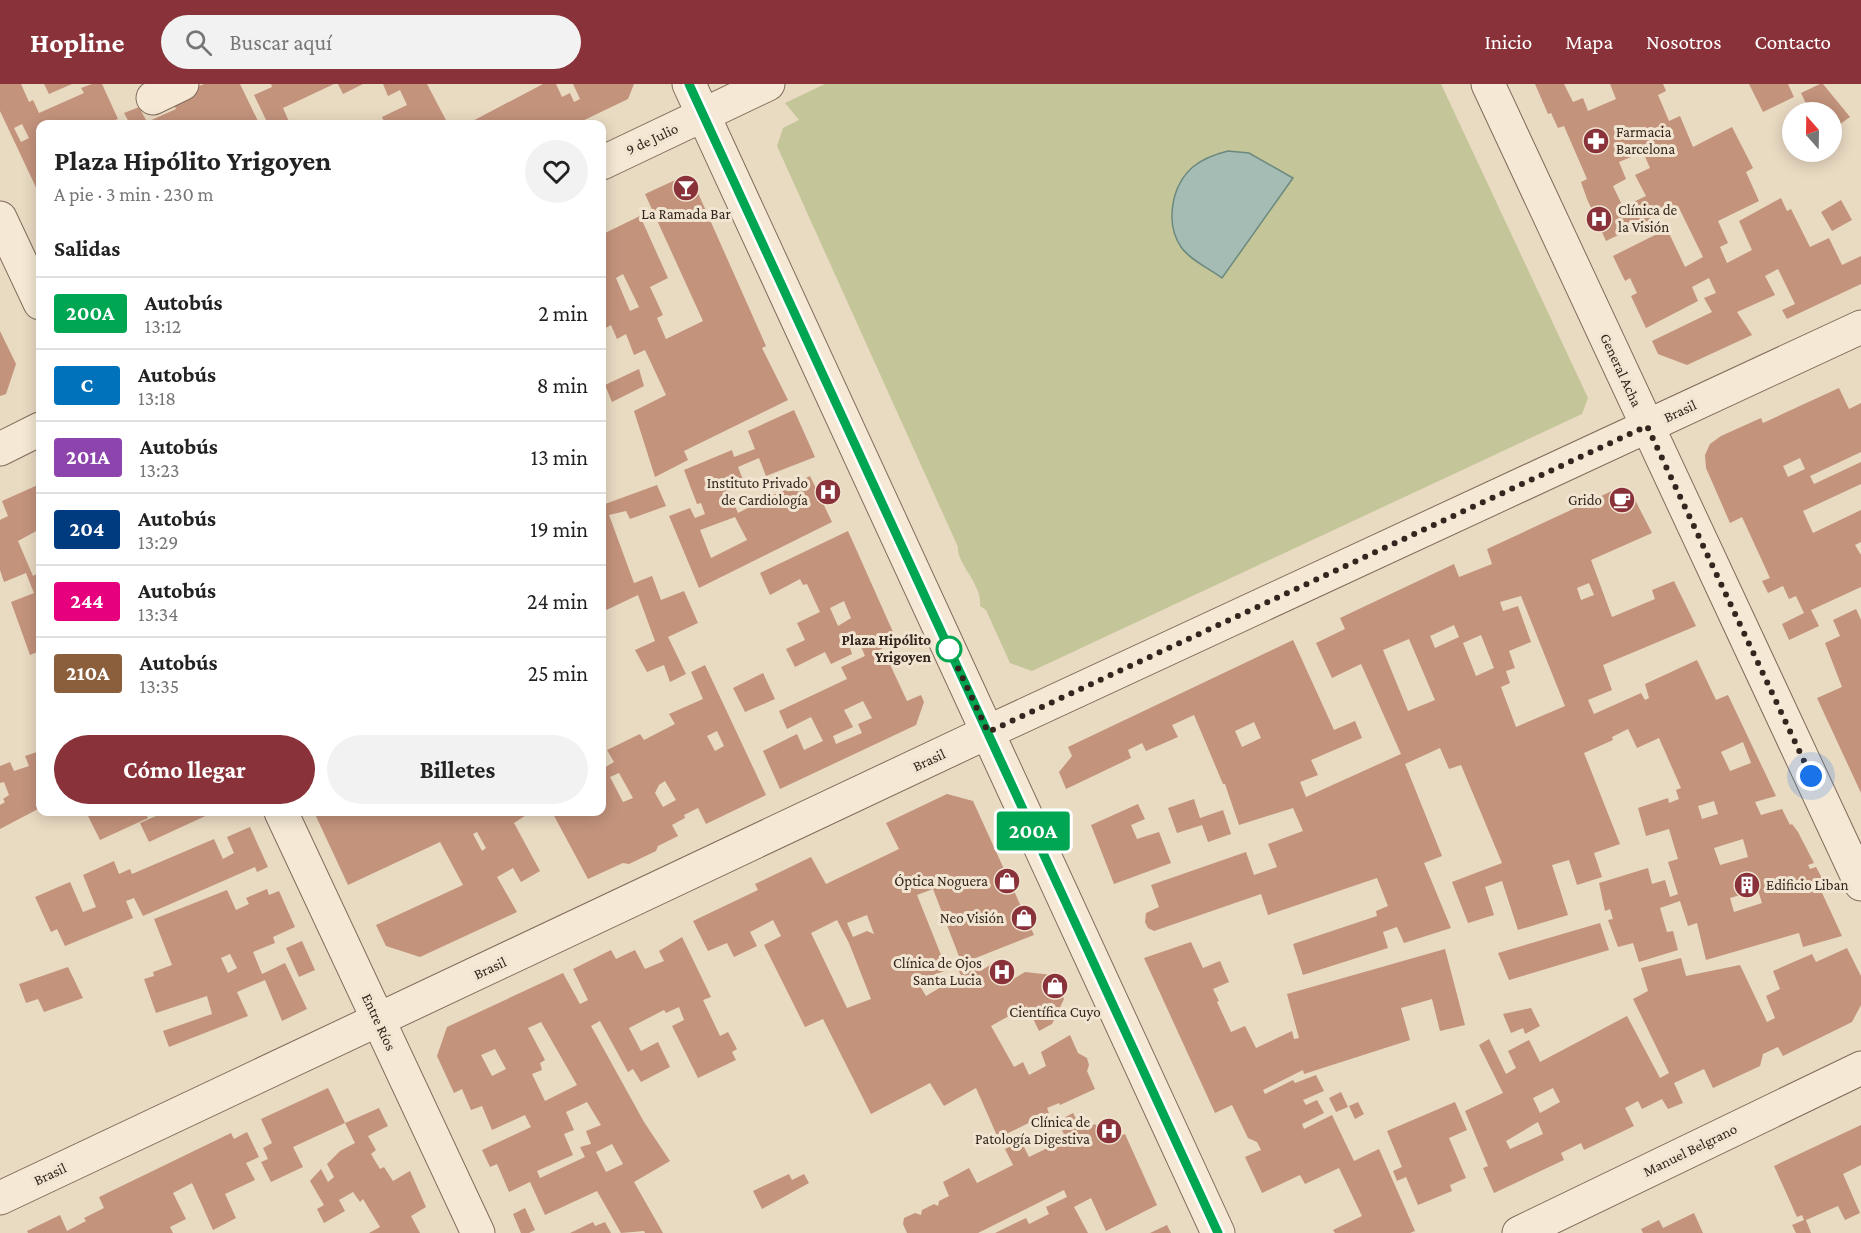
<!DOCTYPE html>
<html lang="es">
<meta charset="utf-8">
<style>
:root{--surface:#fff;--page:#f2f2f2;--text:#222;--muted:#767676;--line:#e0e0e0;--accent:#89323a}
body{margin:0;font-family:"Crimson Pro",serif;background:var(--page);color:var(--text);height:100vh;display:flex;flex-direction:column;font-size:22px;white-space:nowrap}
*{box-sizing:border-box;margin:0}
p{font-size:20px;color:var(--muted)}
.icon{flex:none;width:33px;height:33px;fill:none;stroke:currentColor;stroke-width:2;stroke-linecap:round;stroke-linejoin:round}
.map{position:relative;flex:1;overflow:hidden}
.panel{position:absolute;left:36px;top:36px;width:570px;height:696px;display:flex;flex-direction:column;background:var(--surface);border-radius:12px;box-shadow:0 3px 15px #0003}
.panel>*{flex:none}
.badge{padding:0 12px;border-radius:4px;font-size:21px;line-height:39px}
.needle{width:39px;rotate:340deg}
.fabs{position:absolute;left:1782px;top:18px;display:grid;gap:12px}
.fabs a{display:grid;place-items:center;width:60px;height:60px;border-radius:50%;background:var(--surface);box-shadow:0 3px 15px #0003;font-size:30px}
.you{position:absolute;width:30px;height:30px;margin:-15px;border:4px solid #fff;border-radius:50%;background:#1a73e8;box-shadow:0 0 0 9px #1a73e833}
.map>.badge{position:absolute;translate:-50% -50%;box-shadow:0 0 0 3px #fff}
h2{padding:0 18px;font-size:22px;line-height:54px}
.round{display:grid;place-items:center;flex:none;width:63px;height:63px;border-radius:32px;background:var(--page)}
.overview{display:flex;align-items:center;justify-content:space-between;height:102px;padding:0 18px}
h1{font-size:28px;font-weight:700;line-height:45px}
.cta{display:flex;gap:12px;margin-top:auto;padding:12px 18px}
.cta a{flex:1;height:69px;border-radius:36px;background:var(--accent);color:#fff;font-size:24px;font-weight:700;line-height:69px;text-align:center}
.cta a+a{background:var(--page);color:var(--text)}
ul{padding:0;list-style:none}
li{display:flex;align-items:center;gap:18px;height:72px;padding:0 18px;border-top:2px solid var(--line)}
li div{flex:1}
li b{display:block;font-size:22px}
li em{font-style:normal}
li .badge{min-width:66px;font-weight:700;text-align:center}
header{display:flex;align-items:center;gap:36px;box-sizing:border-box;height:84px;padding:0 30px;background:var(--accent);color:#fff}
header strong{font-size:28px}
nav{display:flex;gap:33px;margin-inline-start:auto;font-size:21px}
.search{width:420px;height:54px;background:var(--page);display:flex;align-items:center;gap:15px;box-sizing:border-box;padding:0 21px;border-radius:33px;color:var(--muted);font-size:22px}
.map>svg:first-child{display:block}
.green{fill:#c4c598}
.water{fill:#a4bcb3;stroke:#6c897f;stroke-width:1.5}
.building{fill:#c3937c;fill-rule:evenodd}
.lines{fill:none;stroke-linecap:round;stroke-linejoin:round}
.minor-casing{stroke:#816c5b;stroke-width:35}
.minor{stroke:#f5e8d4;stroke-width:33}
.line-casing{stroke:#fff;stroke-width:14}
.line{stroke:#00a651;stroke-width:9}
.walk{stroke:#32261e;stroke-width:6;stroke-dasharray:0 10.8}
.stop-dot{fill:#fff;stroke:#00a651;stroke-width:3}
.labels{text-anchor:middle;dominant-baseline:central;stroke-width:6;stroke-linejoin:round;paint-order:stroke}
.poi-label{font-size:15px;fill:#32261e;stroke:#f1e5d1;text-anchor:end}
.street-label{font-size:15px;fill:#32261e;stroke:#f1e5d1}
.stop-label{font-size:15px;font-weight:bold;fill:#32261e;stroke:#f1e5d1;text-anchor:end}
</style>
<header>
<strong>Hopline</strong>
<div class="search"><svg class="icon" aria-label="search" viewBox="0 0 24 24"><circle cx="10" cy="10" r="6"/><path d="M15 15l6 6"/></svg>Buscar aquí</div>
<nav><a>Inicio</a><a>Mapa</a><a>Nosotros</a><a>Contacto</a></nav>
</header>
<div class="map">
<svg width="1861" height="1149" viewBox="0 0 1861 1149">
<rect width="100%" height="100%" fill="#e9dac2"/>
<path class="green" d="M825 0H1441L1588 314 1582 330 1032 587 1010 579 986 526 980 522C983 501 956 479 958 463L777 62 783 44 799 36 785 19Z"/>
<path class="water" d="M1228 67 1249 69 1293 94 1222 194C1210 185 1190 176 1181 163 1165 139 1171 101 1194 82 1203 75 1216 70 1228 67Z"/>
<path class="building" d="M0 0H21L29 18 33 16 39 29 84 9 81 4 92 0H102L118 35 104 40H40V112L0 27ZM22 40 29 54 21 58 14 44Z
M44 0H72L49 10Z
M204 0H240L258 37 249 40H130L124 29 139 23 147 38 176 25 171 15Z
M271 0H334L283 24 290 40H268L254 11 272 3Z
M338 0H363L343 10Z
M383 0H427L448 40H385L382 33 407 21 400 6 388 12Z
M543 0H556L562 13 570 9 574 18 580 15 573 0H634L628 15 576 40H467Z
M1535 0H1564L1573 18 1583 14 1588 27 1616 15 1610 0H1663L1666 7 1658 11 1669 37 1680 32 1693 63 1732 43 1753 84 1746 88 1759 117 1718 137 1728 159 1720 163 1727 179 1752 166 1739 137 1781 114 1787 127 1791 125 1810 163 1829 154 1842 181 1861 172V200L1787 235 1782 226 1795 220 1778 185 1765 192 1775 211 1737 228 1752 251 1687 281 1658 270 1652 257 1712 228 1704 214 1716 209 1709 194 1692 203 1698 217 1646 244 1631 212 1637 209 1630 194 1625 197 1613 172 1667 145 1685 183 1703 173 1678 122 1606 157 1587 115 1581 98 1587 95 1564 42 1558 44 1551 29 1548 30ZM1643 68 1650 84 1635 91 1646 112 1623 123 1613 102 1626 95 1619 78Z
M1749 0H1788L1794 13 1763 28Z
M1820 0H1823L1850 33 1832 46V28H1810L1801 9Z
M684 92 692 112 698 109 766 262 762 264 788 316 684 367 688 376 655 393 634 327 666 311 645 266 634 271 626 250 617 255 611 241 602 246V142L605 149 640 132 668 194 650 203 663 231 657 234 666 255 703 237 645 110ZM623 190 639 223 630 227 616 194Z
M1841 116 1852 136 1832 147 1821 128Z
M0 247 16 280 6 310 0 312Z
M639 285 644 302 612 318 605 301Z
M1839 304 1849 325 1861 319V368L1810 392 1814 400 1861 378V400L1803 427 1813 449 1861 426V458L1855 461 1861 471V503L1811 526 1819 542 1789 556 1782 540 1804 529 1796 512 1789 515 1783 502 1768 509 1762 497 1770 494 1742 433 1730 439 1706 384 1705 371 1710 360 1721 352 1761 334 1763 339ZM1800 374 1805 385 1788 393 1783 382Z
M794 326 815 373 766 392 759 374 738 383 745 401 729 408 738 429 810 392 832 438 699 504 669 432 690 424 695 434 705 430 701 419 697 420 684 386 732 366 734 373 755 365 748 347ZM735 433 747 456 711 474 700 446Z
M40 400V445L18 457 33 492 40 488V567L30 571 11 518 34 509 26 489 4 498 0 486V436L8 432 2 417Z
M657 401 666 422 630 435 626 427 609 431 634 499 652 492 661 516 684 507 698 539 668 553 686 590 670 598 664 581 647 588 635 566 655 557 638 511 602 528V411L605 420Z
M1614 406 1623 407 1634 414 1652 449 1591 476 1612 533 1655 515 1652 506 1674 497 1696 542 1603 581 1612 606 1588 616 1594 630 1641 609 1645 616 1649 614 1645 600 1697 576 1716 616 1728 611 1776 712 1755 718 1761 731 1782 725 1790 741 1792 740 1798 748 1814 779 1808 781 1810 785 1816 783 1823 796 1817 798 1842 852 1803 863 1799 849 1706 876 1697 839 1688 842 1680 817 1660 824 1667 848 1673 847 1678 866 1639 878 1633 859 1618 863 1608 836 1613 835 1610 825 1605 827 1599 799 1648 784 1652 800 1665 796 1670 813 1678 810 1668 778 1678 775 1669 745 1646 752 1638 724 1668 714 1669 719 1679 715 1676 706 1681 704 1659 654 1637 664 1628 645 1612 653 1613 656 1584 669 1620 760 1594 769 1602 793 1577 801 1569 776 1552 781 1568 831 1518 846 1502 797 1485 803 1494 831 1468 839 1452 798 1502 779 1461 681 1449 685 1440 664 1405 680 1442 772 1424 779 1451 844 1404 859 1397 843 1383 848 1388 864 1303 891 1293 860 1377 832 1376 827 1388 822 1377 794 1268 831 1261 810 1154 847 1148 844 1145 838 1146 829 1159 823 1151 801 1246 768 1254 791 1277 783 1268 760 1303 747 1293 724 1239 741 1225 700H1223L1194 631 1172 641 1178 653 1146 667 1142 659 1128 666 1131 674 1066 705 1059 688 1072 672 1068 663 1293 556 1334 646 1355 637 1362 654 1311 676 1318 691 1300 698 1306 713 1401 670 1361 580 1332 594 1316 559 1345 545 1340 534 1454 480 1459 493 1492 480 1487 465ZM1589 499 1594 511 1581 516 1577 504ZM1521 512 1565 622 1516 643 1501 603 1510 599 1506 587 1515 584 1509 567 1531 558 1518 522 1503 527 1500 518ZM1454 541 1459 553 1435 564 1430 552ZM1481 551 1494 584 1476 592 1463 559ZM1409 555 1435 616 1408 627 1383 566ZM1254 638 1261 654 1242 663 1235 647ZM1743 658 1751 679 1730 687 1721 668ZM1714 717 1718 730 1702 735 1698 722ZM1743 755 1748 773 1720 781 1714 764ZM1758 806 1762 819 1734 828 1730 814Z
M848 447 897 557 875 568 880 580 888 576 907 617 921 611 924 618 916 641 780 705 763 667 797 650 804 666 823 657 811 633 787 645 779 627 847 595 841 583 865 572 860 560 850 564 852 570 831 580 825 568 795 583 786 565 805 556 797 539 820 528 807 500 803 501 800 495 770 511 760 489ZM844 517 851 534 838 542 830 524ZM863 617 872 634 858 640 862 649 836 660 833 652 853 643 844 626Z
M1856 525 1861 536V709L1817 614 1842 603 1825 559 1840 552 1833 536Z
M705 581 766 711 706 740 698 724 684 731 685 734 672 741 678 752 658 762 656 767 629 780 623 779 588 795 552 728H571L572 731 579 728H602V685L614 678 607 666 640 650 644 656 675 640 669 630 703 615 691 588ZM717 647 724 662 715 667 707 652ZM619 689 633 714 623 718 610 693ZM665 697 676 716 663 723 655 709 659 701Z
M763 589 775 615 745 628 733 604Z
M40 667V724L0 745V721L5 718 3 715 9 711 4 698 0 699V682L10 678 14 687 29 682 25 672Z
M947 710 973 717 1034 851 973 875 980 887 999 876 1010 897 1025 888 1052 891 1064 915 1052 940 1039 947 1027 922 991 942 1014 983 1023 978 1029 991 1046 982 1041 968 1070 951 1078 969 1087 974 1089 981 1087 987 1095 1005 1060 1021 1059 1019 1047 1024 1049 1029 998 1054 976 1004 944 1022 930 999 871 1030 823 935 805 943 764 861 781 852 773 836 750 848 757 862 734 873 727 859 708 867 693 837 758 806 755 800 811 773 826 800 899 765 886 739ZM933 805 962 880 956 882 961 891 926 912 917 897 947 886 917 811ZM867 831 874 850 867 847 853 853 847 839ZM837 836 849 859 871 915 847 924 811 849Z
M1194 715 1200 734 1223 726 1231 750 1208 758 1202 741 1177 749 1168 724Z
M1138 720 1145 735 1131 741 1137 755 1159 748 1171 779 1114 800 1091 741Z
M86 728H114L116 731 122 728H145L148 734 100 756Z
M165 728H214L149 758 140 739Z
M314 728H531L514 739 540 787 521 798 513 784 497 793 517 828 420 873 386 862 376 841 463 801 440 758 348 801ZM477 748 486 764 482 767 473 750Z
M250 743 268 783 257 788 255 783 143 832 134 814 126 817 133 834 65 862 57 845 51 848 35 813 70 798 83 828 96 823 83 791 114 777 119 790 130 785 132 790 214 755 223 775 234 769 227 753Z
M267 805 269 811 279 807 295 843 273 853 275 859 253 868 262 890 285 879 307 925 282 937 265 896 237 908 248 932 169 963 163 947 212 930 207 912 156 929 144 895 154 892 153 888 172 881 154 835 227 806 236 826 249 820 246 814ZM230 870 237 884 228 889 221 874Z
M1600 839 1609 866 1509 896 1498 869Z
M682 853 711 913 703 916 720 952 728 948 737 965 732 968 736 976 698 994 672 942 684 936 679 923 666 929 664 926 629 944 641 967 658 958 670 983 641 998 633 985 628 988 600 937 591 942 644 1038 670 1077 634 1098 663 1149H645L644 1147 621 1149 597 1107 545 1131 530 1098 509 1108 497 1080 490 1083 482 1066 531 1043 525 1031 492 1046 482 1022 471 1026 462 1005 454 1009 437 972 447 943 563 889 580 920 588 916 573 885 611 866 616 875 635 866 645 885 664 877 659 867ZM541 938 577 1001 545 1017 532 990 542 986 540 979 545 976 528 944ZM495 965 506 985 492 992 481 971ZM587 1018 601 1041 586 1047 591 1060 580 1063 585 1073 540 1094 537 1087 573 1071 564 1050 574 1046 566 1028ZM612 1060 623 1080 606 1088 596 1068Z
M302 857 315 886 299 893 286 864Z
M1191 858 1203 884 1220 877 1229 898 1213 905 1219 917 1217 918 1231 948 1245 942 1256 964 1292 947 1294 955 1299 954 1287 910 1445 865 1465 941 1440 947 1432 915 1401 924 1410 956 1304 990 1303 986 1263 1006 1265 1010 1293 996 1295 999 1316 991 1324 1007 1303 1016 1306 1021 1317 1016 1324 1029 1302 1040 1304 1045 1332 1031 1354 1077 1379 1065 1415 1147 1410 1149H1335L1333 1146 1362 1132 1339 1084 1305 1100 1300 1091 1262 1109 1245 1073 1261 1066 1257 1058 1248 1054 1232 1021 1215 1029 1144 874Z
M1847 864 1861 892V921L1852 938 1783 972 1778 963 1763 970 1760 982 1713 1004 1704 985 1674 999 1683 1019 1668 1025 1662 1015 1642 1025 1638 1017 1625 1024 1634 1042 1584 1066 1581 1059 1561 1069 1564 1076 1494 1109 1483 1084 1488 1082 1465 1027 1503 1009 1479 961 1489 955 1506 990 1516 984 1508 967 1529 956 1540 978 1627 932 1660 994 1669 989 1633 915 1648 907 1641 884 1681 874 1686 892 1740 881 1767 938 1775 934 1766 912 1780 905 1773 887 1812 870 1816 878ZM1553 1004 1560 1018 1540 1029 1533 1014ZM1538 1038 1543 1050 1510 1065 1506 1057Z
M68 883 83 914 44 928 38 915 26 919 19 900Z
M1531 924 1540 942 1525 950 1523 944 1511 949 1503 930Z
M328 1004 345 1039 379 1024 388 1042 368 1052 376 1066 371 1070 380 1085 384 1083 393 1097 410 1087 426 1123 411 1132 420 1149H369L380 1143 363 1115 360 1118 353 1108 339 1116 345 1127 324 1139 317 1125 324 1121 310 1097 321 1085 328 1098 334 1093 327 1080 340 1067 355 1059 345 1039 293 1063 303 1083 271 1098 261 1078 268 1075 263 1064 272 1059 261 1035Z
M1341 1008 1348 1023 1336 1028 1329 1014Z
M1358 1018 1364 1030 1355 1035 1349 1022Z
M1455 1018 1467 1046 1449 1054 1466 1094 1450 1101 1452 1107 1418 1121 1406 1093 1397 1097 1393 1087 1402 1083 1387 1047Z
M1073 1029 1082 1046 1095 1040 1097 1043 1101 1042 1119 1048 1120 1052 1125 1050 1157 1121 1106 1147 1091 1114 1074 1123 1088 1149H995L1026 1134 1029 1140 1049 1130 1046 1123 1067 1113 1064 1106 978 1149H907L903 1140 904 1134 915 1129 921 1131 922 1126 934 1120 938 1122 939 1117 949 1112 943 1098 969 1084 977 1099 1013 1081 1005 1065 1021 1057 1029 1073 1066 1055 1058 1037Z
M1861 1041V1081L1843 1090 1860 1129 1845 1136 1838 1122 1806 1136 1811 1149H1796L1792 1141 1804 1136 1802 1131 1797 1133 1774 1082Z
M247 1048 259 1073 246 1079 255 1096 225 1110 236 1134 213 1146 192 1099 173 1109 186 1135 170 1143 173 1149H28L27 1147 60 1131 67 1147 86 1137 84 1134 104 1124 99 1113 231 1049 234 1055Z
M789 1090 792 1096 804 1090 809 1099 762 1125 753 1107Z
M525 1124 535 1146 529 1149H521L513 1130Z
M1694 1129 1703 1149H1643L1641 1145 1659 1136 1663 1144Z
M593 1138 595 1142 605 1138 611 1149H570Z
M1167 1141 1171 1149H1150Z"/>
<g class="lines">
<defs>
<path id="minor" d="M689 0 1218 1149
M1488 0 1861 800
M153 14 182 0
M602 79 768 0
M0 134 40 219
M0 365 40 345
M281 728 478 1149
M0 1114 988 648 1861 243
M1519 1149 1861 984"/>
</defs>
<use href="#minor" class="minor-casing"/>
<use href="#minor" class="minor"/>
</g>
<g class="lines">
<defs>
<path id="line" d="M689 0 1218 1149"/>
</defs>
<use href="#line" class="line-casing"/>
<use href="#line" class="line"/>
<path class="walk" d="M949 565 988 648 1647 342 1811 692"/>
</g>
<defs>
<symbol id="pharmacy-disc" viewBox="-11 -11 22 22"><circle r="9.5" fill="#89323a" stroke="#f1e5d1"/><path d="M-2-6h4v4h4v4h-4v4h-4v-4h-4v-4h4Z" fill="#fff"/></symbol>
<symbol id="bar-disc" viewBox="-11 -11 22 22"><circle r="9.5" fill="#89323a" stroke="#f1e5d1"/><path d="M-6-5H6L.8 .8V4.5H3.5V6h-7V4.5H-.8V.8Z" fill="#fff"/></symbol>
<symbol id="hospital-disc" viewBox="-11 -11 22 22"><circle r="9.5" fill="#89323a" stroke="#f1e5d1"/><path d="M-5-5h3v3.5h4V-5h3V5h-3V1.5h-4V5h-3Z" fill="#fff"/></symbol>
<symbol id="cafe-disc" viewBox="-11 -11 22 22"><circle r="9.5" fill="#89323a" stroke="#f1e5d1"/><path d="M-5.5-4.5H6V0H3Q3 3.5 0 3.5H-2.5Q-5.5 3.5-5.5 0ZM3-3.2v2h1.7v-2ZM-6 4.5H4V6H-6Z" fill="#fff"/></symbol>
<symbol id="shop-disc" viewBox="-11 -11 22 22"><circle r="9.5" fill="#89323a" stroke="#f1e5d1"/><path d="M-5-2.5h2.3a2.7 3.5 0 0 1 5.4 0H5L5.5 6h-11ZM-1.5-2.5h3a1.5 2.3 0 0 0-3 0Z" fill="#fff"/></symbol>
<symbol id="building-disc" viewBox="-11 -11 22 22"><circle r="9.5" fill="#89323a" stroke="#f1e5d1"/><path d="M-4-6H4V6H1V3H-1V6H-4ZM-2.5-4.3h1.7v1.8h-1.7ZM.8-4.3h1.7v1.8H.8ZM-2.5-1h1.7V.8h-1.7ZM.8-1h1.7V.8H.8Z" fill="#fff"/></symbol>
</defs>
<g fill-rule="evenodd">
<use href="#pharmacy-disc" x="1581" y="42" width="30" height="30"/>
<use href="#bar-disc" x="671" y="89" width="30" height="30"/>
<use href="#hospital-disc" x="1584" y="120" width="30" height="30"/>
<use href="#hospital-disc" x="813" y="393" width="30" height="30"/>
<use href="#cafe-disc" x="1607" y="401" width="30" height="30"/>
<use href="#shop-disc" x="992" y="782" width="30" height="30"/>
<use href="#building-disc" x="1732" y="786" width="30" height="30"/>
<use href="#shop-disc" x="1009" y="819" width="30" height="30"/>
<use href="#hospital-disc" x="987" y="873" width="30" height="30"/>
<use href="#shop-disc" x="1040" y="887" width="30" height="30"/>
<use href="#hospital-disc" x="1094" y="1032" width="30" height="30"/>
</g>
<circle class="stop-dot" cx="949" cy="565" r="12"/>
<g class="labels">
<g class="poi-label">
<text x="1616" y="48" text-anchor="start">Farmacia<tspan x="1616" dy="17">Barcelona</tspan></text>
<text x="1618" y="126" text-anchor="start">Clínica de<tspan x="1618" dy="17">la Visión</tspan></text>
<text x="686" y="130" text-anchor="middle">La Ramada Bar</text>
<text x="808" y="399">Instituto Privado<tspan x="808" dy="17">de Cardiología</tspan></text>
<text x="1602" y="416">Grido</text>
<text x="988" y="797">Óptica Noguera</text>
<text x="1766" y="801" text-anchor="start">Edificio Liban</text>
<text x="1004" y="834">Neo Visión</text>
<text x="982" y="879">Clínica de Ojos<tspan x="982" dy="17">Santa Lucia</tspan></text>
<text x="1055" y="928" text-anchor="middle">Científica Cuyo</text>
<text x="1090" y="1038">Clínica de<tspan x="1090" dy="17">Patología Digestiva</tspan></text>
</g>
<g class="street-label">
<text transform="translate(652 55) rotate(-25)">9 de Julio</text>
<text transform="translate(1621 286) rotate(65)">General Acha</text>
<text transform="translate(1680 327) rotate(-25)">Brasil</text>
<text transform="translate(929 676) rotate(-25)">Brasil</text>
<text transform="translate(490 884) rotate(-25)">Brasil</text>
<text transform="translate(379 938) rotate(65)">Entre Ríos</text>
<text transform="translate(1690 1066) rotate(-26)">Manuel Belgrano</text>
<text transform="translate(50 1090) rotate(-25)">Brasil</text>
</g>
<g class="stop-label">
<text x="931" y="556">Plaza Hipólito<tspan x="931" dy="17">Yrigoyen</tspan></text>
</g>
</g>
</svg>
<div class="fabs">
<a><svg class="needle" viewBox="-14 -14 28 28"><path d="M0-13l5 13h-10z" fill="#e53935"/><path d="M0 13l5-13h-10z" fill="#767676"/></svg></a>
</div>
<div class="you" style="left:1811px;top:692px"></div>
<b class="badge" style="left:1033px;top:747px;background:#00a651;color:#fff">200A</b>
<section class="panel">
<div class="overview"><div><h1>Plaza Hipólito Yrigoyen</h1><p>A pie · 3 min · 230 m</p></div><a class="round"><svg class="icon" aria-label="heart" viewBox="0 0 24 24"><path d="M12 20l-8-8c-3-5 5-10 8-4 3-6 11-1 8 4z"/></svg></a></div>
<h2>Salidas</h2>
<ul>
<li><span class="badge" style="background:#00a651;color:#fff">200A</span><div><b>Autobús</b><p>13:12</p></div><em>2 min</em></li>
<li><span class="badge" style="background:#0072bc;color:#fff">C</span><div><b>Autobús</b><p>13:18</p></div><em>8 min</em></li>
<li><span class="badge" style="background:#8e44ad;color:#fff">201A</span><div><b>Autobús</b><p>13:23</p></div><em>13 min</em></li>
<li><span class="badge" style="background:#003b80;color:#fff">204</span><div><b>Autobús</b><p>13:29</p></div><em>19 min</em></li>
<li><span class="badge" style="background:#e6007e;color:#fff">244</span><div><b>Autobús</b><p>13:34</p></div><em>24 min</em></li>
<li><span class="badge" style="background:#8b5e3c;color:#fff">210A</span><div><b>Autobús</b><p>13:35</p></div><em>25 min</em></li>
</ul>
<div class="cta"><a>Cómo llegar</a><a>Billetes</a></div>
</section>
</div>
